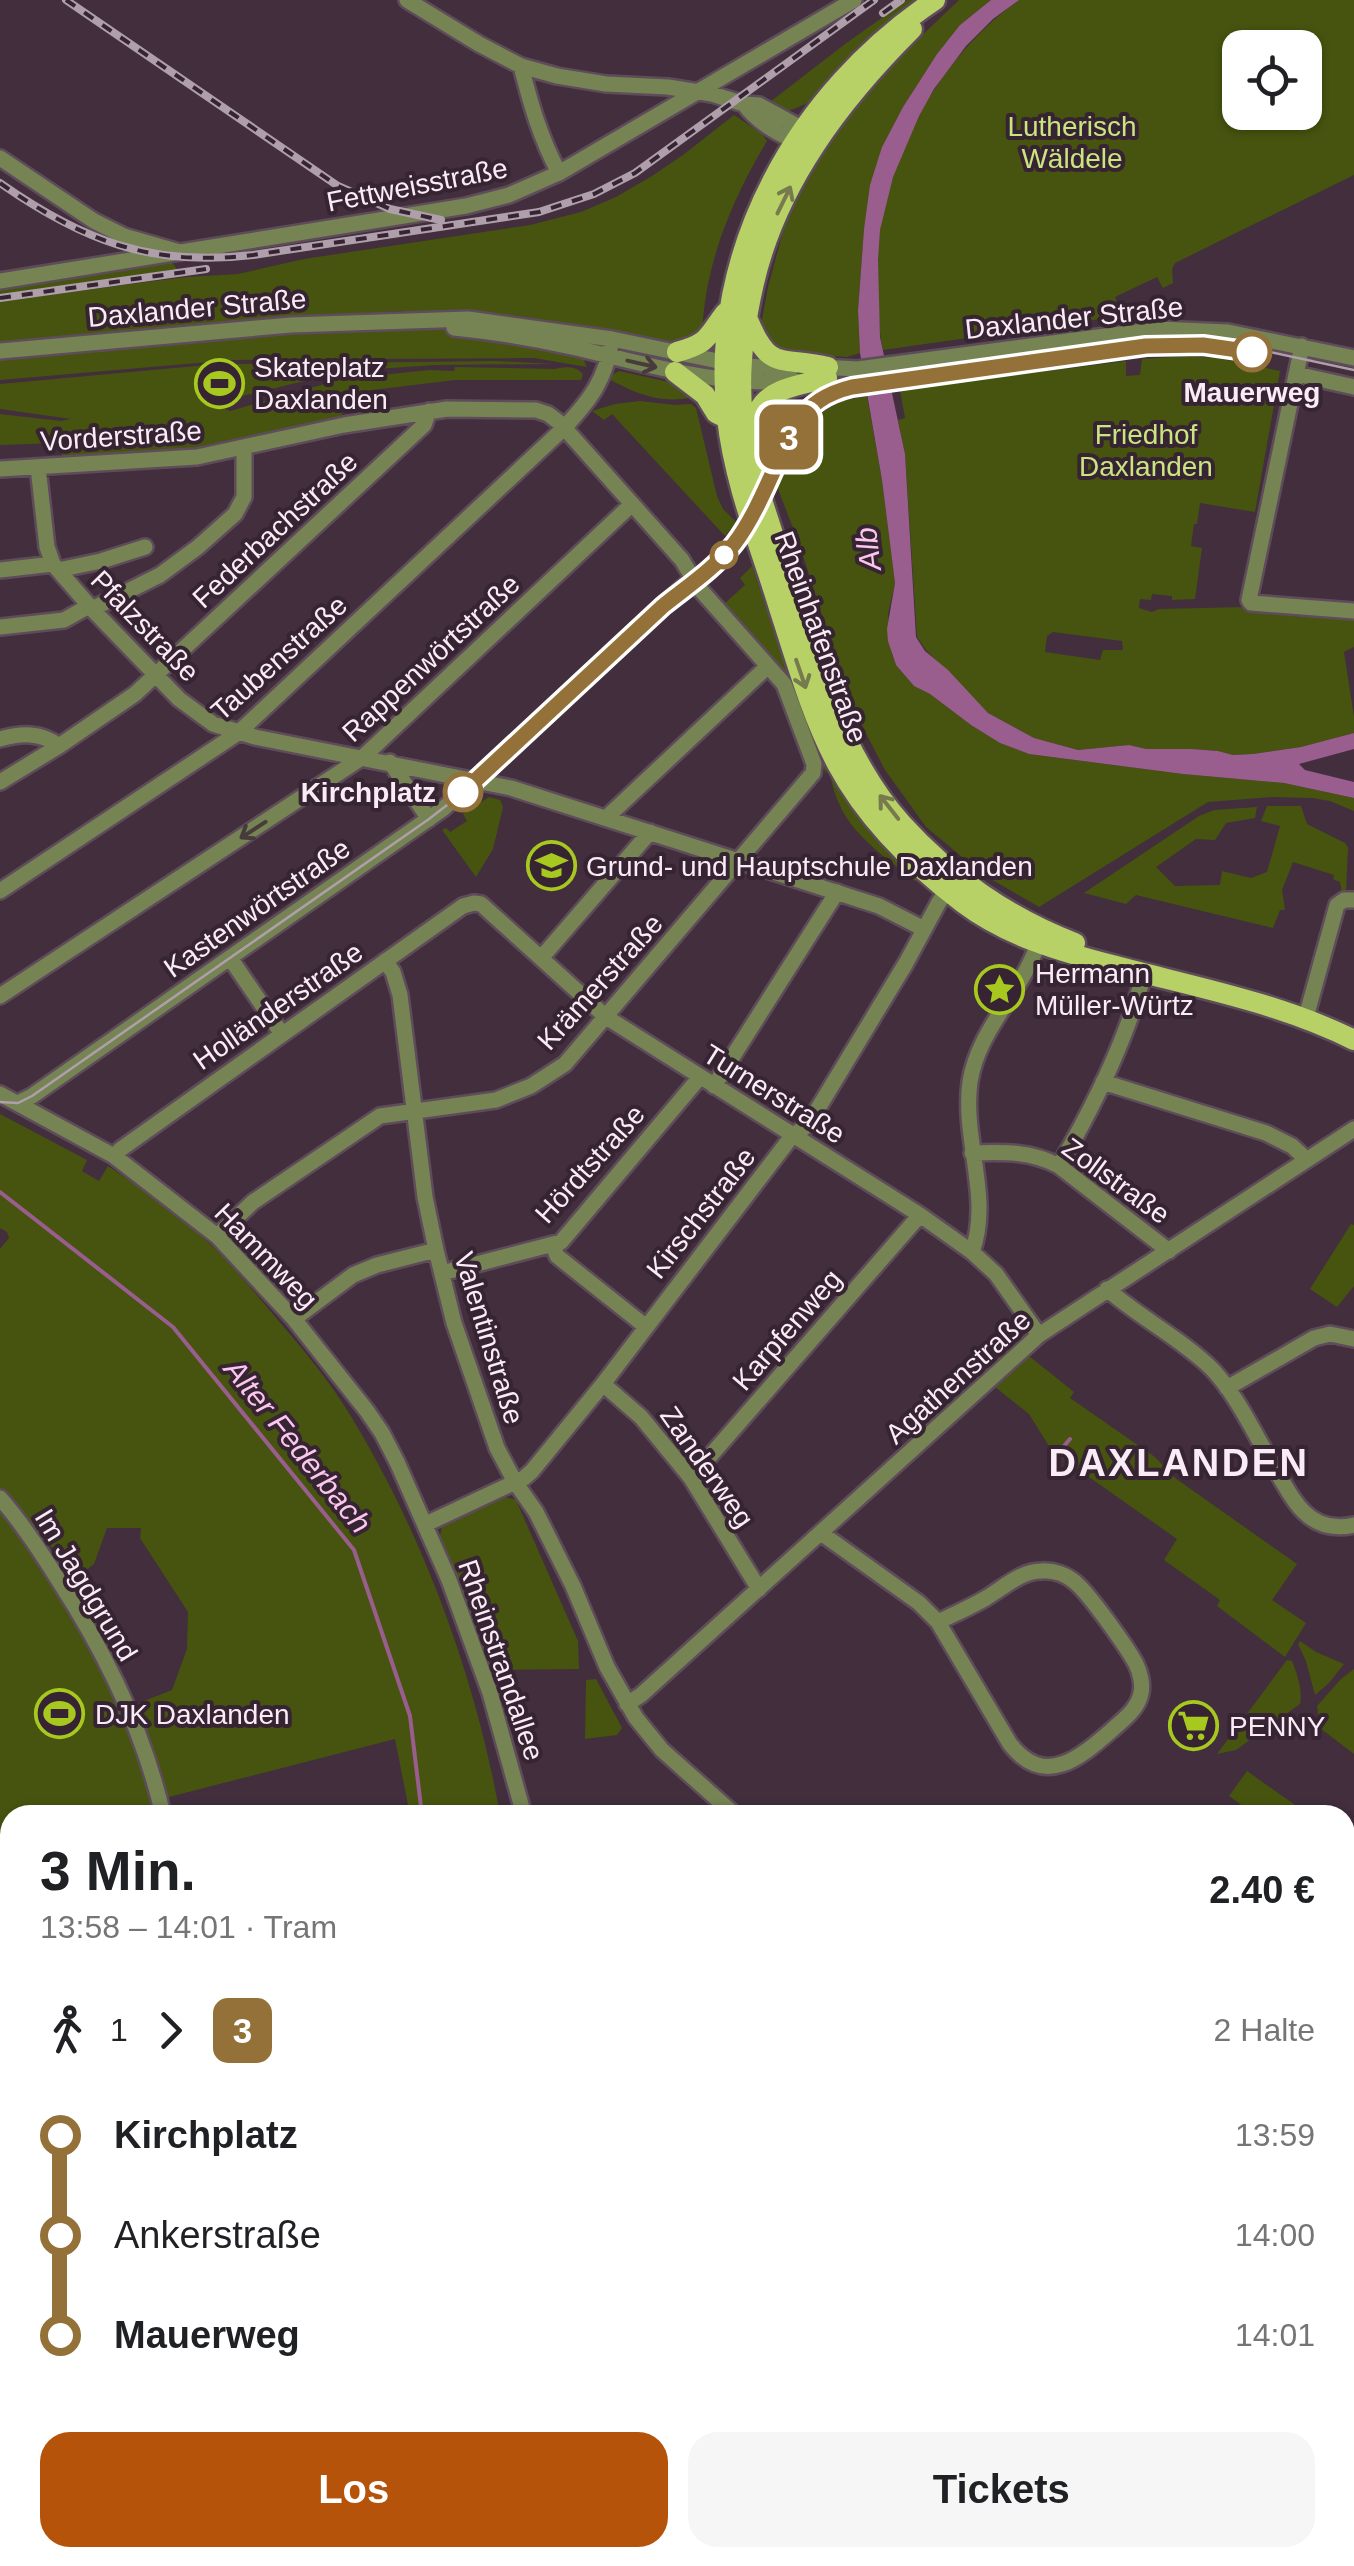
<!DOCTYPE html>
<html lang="de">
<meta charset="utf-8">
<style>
:root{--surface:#fff;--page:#f6f6f6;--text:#202124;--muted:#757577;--accent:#b45309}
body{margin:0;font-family:Arial,sans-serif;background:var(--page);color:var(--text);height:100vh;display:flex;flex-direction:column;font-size:38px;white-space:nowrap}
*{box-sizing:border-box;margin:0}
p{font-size:32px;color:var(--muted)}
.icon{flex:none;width:55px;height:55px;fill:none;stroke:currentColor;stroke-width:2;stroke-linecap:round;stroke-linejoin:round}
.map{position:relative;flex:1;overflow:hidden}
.panel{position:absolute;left:0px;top:1805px;width:1355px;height:762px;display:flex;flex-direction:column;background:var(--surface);border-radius:30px 30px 0 0;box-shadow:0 2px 8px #0004}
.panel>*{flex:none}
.badge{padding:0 20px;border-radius:15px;font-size:35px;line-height:65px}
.buttons{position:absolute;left:1222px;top:30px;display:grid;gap:20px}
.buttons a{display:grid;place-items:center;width:100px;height:100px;border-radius:20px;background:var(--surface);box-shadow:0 2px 8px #0004;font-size:50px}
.map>.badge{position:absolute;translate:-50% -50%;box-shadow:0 0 0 5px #fff}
.legs{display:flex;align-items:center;gap:15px;height:110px;padding:0 40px;font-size:32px}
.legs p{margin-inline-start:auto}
.headline{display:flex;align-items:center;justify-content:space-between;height:170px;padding:0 40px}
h1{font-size:55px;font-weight:700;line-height:75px}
.button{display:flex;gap:20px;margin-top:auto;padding:20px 40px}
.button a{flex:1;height:115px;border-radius:30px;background:var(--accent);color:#fff;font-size:40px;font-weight:700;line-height:115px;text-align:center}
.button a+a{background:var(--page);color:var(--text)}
ul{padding:0 40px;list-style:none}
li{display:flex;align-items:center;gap:35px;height:100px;font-size:38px}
li i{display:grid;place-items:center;width:15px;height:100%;margin:0 12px;background:currentColor}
li i::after{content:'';width:25px;height:25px;margin:-12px;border:8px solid;border-radius:50%;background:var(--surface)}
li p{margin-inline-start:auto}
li:first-child i{background:linear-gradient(#0000 50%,currentColor 0)}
li:last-child i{background:linear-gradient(currentColor 50%,#0000 0)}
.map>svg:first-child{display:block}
.green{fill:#46540f;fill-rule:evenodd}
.water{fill:#995e8d}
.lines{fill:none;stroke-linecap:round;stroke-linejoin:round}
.stream{stroke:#995e8d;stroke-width:4}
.minor-casing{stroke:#5f4c5b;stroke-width:20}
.major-casing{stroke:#5f4c5b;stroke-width:25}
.minor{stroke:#768453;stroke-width:15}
.major{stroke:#b7d167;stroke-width:20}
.tram{stroke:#af9fab;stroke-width:2.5}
.rail-casing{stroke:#af9fab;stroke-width:8}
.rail{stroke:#372433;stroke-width:4;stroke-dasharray:11;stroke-linecap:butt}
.oneway{stroke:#777a4d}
.oneway2{stroke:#473c3b}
.line-1-casing{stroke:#fff;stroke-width:22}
.line-1{stroke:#947139;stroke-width:15}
.stop-1-dot{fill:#fff;stroke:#947139;stroke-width:5}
.labels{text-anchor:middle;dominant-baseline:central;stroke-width:8;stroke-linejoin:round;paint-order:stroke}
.park-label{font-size:28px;fill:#cae480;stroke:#372433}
.street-label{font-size:28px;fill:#faecf6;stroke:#372433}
.poi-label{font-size:28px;fill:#faecf6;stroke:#372433;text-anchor:start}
.stop-label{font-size:28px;font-weight:bold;fill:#faecf6;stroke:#372433}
.water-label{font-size:30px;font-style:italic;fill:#fbc7ef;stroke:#372433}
.district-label{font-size:38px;font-weight:bold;letter-spacing:2.5px;fill:#faecf6;stroke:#372433}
</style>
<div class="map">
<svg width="1354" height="2566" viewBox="0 0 1354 2566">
<rect width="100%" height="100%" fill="#422e3d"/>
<path class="green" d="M907 0H914L856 48 808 103 791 110H782L770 102 845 44Z
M959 0H991L960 25 937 54 903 107 882 147 864 229 858 311 860 353 847 357 780 353 762 332 761 324 768 287 785 224 812 167 874 81Z
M1019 0H1354V175L1175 263 1172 269 1173 283 1163 288 1157 277 1115 297 1121 316 883 350C879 332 879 314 878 296 878 280 877 265 878 249 886 153 941 56 1019 0ZM1240 48H1305V112H1240Z
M734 115 761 133 767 141C731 201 704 266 702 337L676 345 644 337 520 316 464 312 400 311 262 319 0 345V301L186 277 238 274 304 259 530 225 581 212 616 197 652 176 683 155Z
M170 260 177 269 0 295V286Z
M397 326 457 331 569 353 583 358 587 367 534 358 233 360 0 380V356L182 339Z
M1185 356 1217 358 1280 371 1255 512 1200 503 1197 524H1194L1191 546 1202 548 1195 599 1172 600V596L1152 594 1151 600 1140 599 1139 608 1152 612 1159 609 1245 607V609L1354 618V647L1344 652 1354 717V733L1301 747 1253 754 1233 755 1218 751 1192 749H1146L1129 745 1078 750 1034 738 988 713 926 650 917 637 905 454 898 420 905 418 900 390 1126 361V376L1140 375 1142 359ZM1053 632 1122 641 1123 650H1103L1100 660 1045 652 1047 636Z
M498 361 554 364 436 365 345 371 222 401 220 395 201 398 230 411 342 379 429 370 454 371 455 367 555 369C564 366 577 366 583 374L581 380H455L339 394 342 417 187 449 62 456 61 443 0 445V414L61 421 71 419 0 409V384L207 365 209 372V366L235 364Z
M619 371 683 385 696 397C660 404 638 395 607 378Z
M867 396 882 480 895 583 888 614 892 654 896 665 914 686 930 694 971 725 1000 743 1029 754 1183 774 1284 783 1354 798V811L1330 801 1312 798 1273 797 1208 802 1039 907 984 875 926 827 885 770 849 701 800 546 773 476 796 429 803 419 808 420 842 401Z
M640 401 675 405 691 404 696 408 717 496 723 509 736 522 725 536 612 414 604 420 592 411 615 404Z
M752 566 785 665 825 756 826 775 795 693 785 672 724 604 745 585 740 578Z
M828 756 920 875 915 881C867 843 832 822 828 756Z
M489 797 500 800 503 807 493 849 476 877 442 830 446 828 450 832 467 821 463 814Z
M1267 806H1301L1307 824 1345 843 1348 848 1346 892 1342 893 1340 882 1333 879 1334 875 1293 862 1282 890 1285 910H1280L1273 928 1136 895 1126 904 1084 893 1199 816 1214 810 1257 807 1255 818 1226 823 1215 840 1196 839 1156 867 1175 886 1220 885 1222 871 1251 878 1267 872 1280 826 1261 821Z
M0 1114 87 1160 82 1171 99 1181 108 1166C144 1190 180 1216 211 1245 235 1268 256 1294 277 1319 302 1348 327 1378 347 1410 421 1529 476 1677 500 1815H410L395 1739 165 1798 134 1705 172 1690 187 1649 188 1612 140 1538 141 1528H107L94 1564 70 1583 54 1550 0 1488V1249L9 1238 7 1232 0 1228Z
M1351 1224 1354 1225V1286L1337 1307 1310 1289Z
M1029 1356 1074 1392 1070 1398 1155 1457 1175 1478 1297 1564 1272 1600 1306 1623 1285 1657 1217 1606 1220 1600 1164 1560 1177 1539 1052 1451 1029 1414 995 1387Z
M505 1497 516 1500 578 1641 579 1669 492 1670 439 1541 442 1526Z
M0 1509 25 1539 96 1652 145 1775 156 1815H10V1935L0 1917Z
M1300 1641 1316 1652 1344 1664 1329 1683 1315 1695 1306 1661 1298 1644Z
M1287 1660 1292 1661C1297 1673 1303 1691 1300 1704L1236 1750 1217 1754Z
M1354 1669V1754L1320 1728 1317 1706 1341 1679Z
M596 1679 622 1728 617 1735 585 1739 586 1680Z
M1247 1771 1298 1807 1292 1815H1255L1229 1796Z
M0 2063 5 2151H10V2558H77L74 2566H0Z
M95 2558H465L463 2566H93Z"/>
<path class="water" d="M991 0H1019L993 19 966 46 934 89 919 116 893 177 880 230 878 260 880 337 905 454 916 637 925 651 948 670 988 713 1034 738 1078 750 1129 745 1146 749H1192L1218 751 1233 755 1253 754 1301 747 1354 733V749L1299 764 1305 770 1354 782V798L1284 783 1183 774 1029 754 1000 743 971 725 930 694 914 686 896 665 888 641 887 629 895 583 882 480 860 353 858 311 864 229 870 185 882 147 903 107 937 54 960 25Z"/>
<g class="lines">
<path class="stream" d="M0 1192 173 1327 354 1550 410 1716 422 1815
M1064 1446 1070 1439
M361 2566 364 2558"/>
<defs>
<path id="minor" d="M407 0 479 44 521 66 557 76 606 84 668 87 712 94 744 104 759 105 803 129 807 135
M521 66C531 105 540 137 559 173
M744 104C757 122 780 136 802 143
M0 158 94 221 124 236 176 251
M0 281 466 206 509 195 559 173 854 0
M454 328C495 332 536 339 576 348 649 365 720 387 796 381
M1302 346 1249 600 1251 603 1354 611
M0 351 291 325 468 319 612 339 742 366 791 368
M819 367 858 369 1158 329 1228 332 1354 358
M1296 374 1354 387
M38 467 47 547 53 564 92 609 179 699 213 724 255 737 511 788 879 906 924 929
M0 469 197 457 344 425 447 409 536 410 548 414 560 423 682 560 698 587 784 684 814 764 813 773 565 1064 531 1086 496 1100 380 1116 253 1202 217 1236
M0 570 53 564
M58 570 101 561 145 547
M92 609 160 575 198 547 235 514 244 497V448
M0 627 64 620 89 606
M0 739C21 733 41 732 59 746
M390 762 429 819
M0 782 59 746 135 694 424 425 429 411
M606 818 768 666
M0 891 238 733 564 428C591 399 606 379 612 339
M542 957 650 832
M230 958 282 1034
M385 961 393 972 400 995 425 1197 436 1250 454 1323 497 1448 515 1482 536 1512 573 1586 607 1667 636 1718 662 1750 735 1815
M0 996 363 757 631 505
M1308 1010 1337 905 1344 900H1354
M1103 1082 1266 1133 1292 1146 1307 1160
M714 1086 837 892
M0 1094 114 1156 217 1236 294 1319 367 1411 382 1433 397 1462 449 1580 490 1693 524 1815
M18 1103 32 1096 444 808 692 579
M972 1153C1004 1152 1031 1151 1059 1166L1169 1251
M114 1156 121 1149 463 906 474 903 481 904 606 1017 920 1215 972 1252 996 1274 1039 1335
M1059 1166C1094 1106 1126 1041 1144 974
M553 1245 557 1256 645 1326
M972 1252C992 1198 962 1139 970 1082 978 1029 1023 991 1038 943
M442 1273 561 1242 700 1077
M1107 1289C1139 1317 1183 1340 1212 1369 1238 1396 1258 1441 1278 1474 1286 1487 1293 1502 1304 1512 1318 1526 1336 1529 1354 1525
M294 1319 353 1275 377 1265 436 1250
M603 1384 641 1417 691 1478 759 1589
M1227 1388 1314 1338 1330 1334 1354 1339
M691 1478 920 1215
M0 1498C23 1524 41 1552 59 1581 105 1652 144 1732 163 1815
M426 1524 524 1478 532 1471 603 1384 792 1136 808 1125 906 963 939 902 953 882
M821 1533 919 1603 938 1622C954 1614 971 1607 986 1598 1003 1588 1021 1571 1041 1571 1054 1570 1067 1575 1076 1583 1090 1595 1127 1647 1136 1664 1140 1672 1143 1684 1141 1693 1138 1709 1124 1719 1113 1729 1081 1757 1045 1789 1010 1744L938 1622
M627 1704 641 1695 1039 1335 1354 1129
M1345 2110 1354 2094
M1345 2244 1354 2252
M1345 2295 1354 2284
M1345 2446 1354 2432
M1345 2470 1354 2477
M667 2558 682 2566
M980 2558 995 2566
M487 2566 490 2558
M769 2566 774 2558
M1062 2566 1067 2558"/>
<path id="major" d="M935 0C798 92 708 250 727 418 734 483 760 546 779 608 796 660 811 715 837 764 867 820 913 865 963 903 1008 937 1062 952 1116 966 1195 987 1280 1003 1354 1040
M912 29C841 100 777 183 754 283 744 326 738 375 743 418 748 463 765 507 778 550 806 640 838 753 902 824 949 876 1009 918 1075 943
M748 320C770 372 779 356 828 367
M677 352C709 343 706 338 725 313
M675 372 705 395 716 413 726 418
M753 443C756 433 754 420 759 410 770 387 806 384 827 378"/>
</defs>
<use href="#minor" class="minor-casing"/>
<use href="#major" class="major-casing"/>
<use href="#minor" class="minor"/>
<use href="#major" class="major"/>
<path class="tram" d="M0 1102 18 1103 32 1096 429 819 460 795 725 548 741 524 791 421 799 410 809 399 825 389 860 381 1166 340 1228 343 1354 370
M1345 2069 1354 2056
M1031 2566 1035 2558"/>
<defs>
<path id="rail" d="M66 0 338 186 390 209 441 220
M883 13 901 0
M0 183C83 241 151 267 253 255L539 212 594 194 635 173 874 0
M0 298 206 269"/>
</defs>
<use href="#rail" class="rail-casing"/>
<use href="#rail" class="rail"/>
</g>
<defs><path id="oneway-shaft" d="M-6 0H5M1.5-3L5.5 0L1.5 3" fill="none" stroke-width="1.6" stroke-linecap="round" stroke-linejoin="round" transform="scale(2.5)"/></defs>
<g class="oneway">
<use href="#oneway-shaft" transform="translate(784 200) rotate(-64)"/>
<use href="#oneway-shaft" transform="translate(801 674) rotate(71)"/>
<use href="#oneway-shaft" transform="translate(889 807) rotate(-128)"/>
</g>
<g class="oneway2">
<use href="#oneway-shaft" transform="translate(642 364) rotate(13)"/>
<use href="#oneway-shaft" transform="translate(253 830) rotate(147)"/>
</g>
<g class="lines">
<defs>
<path id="line-1" d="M463 792 663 606C688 586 714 569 734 544 759 512 776 461 795 425 810 404 827 393 852 387L1146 346 1203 345 1252 352"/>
</defs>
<use href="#line-1" class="line-1-casing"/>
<use href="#line-1" class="line-1"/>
</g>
<defs>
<symbol id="stadium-ring" viewBox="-11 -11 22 22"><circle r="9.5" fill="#372433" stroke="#a7c81f" stroke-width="1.5"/><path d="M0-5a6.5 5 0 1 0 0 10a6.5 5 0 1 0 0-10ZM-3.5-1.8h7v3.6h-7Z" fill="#a7c81f"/></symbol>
<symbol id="school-ring" viewBox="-11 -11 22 22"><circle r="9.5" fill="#372433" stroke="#a7c81f" stroke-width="1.5"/><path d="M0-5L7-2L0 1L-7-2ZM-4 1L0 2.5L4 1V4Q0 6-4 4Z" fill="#a7c81f"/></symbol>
<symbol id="sight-ring" viewBox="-11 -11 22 22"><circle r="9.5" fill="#372433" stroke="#a7c81f" stroke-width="1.5"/><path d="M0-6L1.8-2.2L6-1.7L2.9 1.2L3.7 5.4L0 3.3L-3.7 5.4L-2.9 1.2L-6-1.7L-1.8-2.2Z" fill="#a7c81f"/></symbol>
<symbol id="supermarket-ring" viewBox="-11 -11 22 22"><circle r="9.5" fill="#372433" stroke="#a7c81f" stroke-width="1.5"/><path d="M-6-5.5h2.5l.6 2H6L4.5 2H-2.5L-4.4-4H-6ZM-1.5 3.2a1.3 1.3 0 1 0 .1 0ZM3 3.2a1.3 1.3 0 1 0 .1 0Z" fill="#a7c81f"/></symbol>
</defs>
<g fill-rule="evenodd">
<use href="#stadium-ring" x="192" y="356" width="55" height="55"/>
<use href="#school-ring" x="524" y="838" width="55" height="55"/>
<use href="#sight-ring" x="972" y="962" width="55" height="55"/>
<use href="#stadium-ring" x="32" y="1686" width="55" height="55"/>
<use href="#supermarket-ring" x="1166" y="1698" width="55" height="55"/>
</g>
<g class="stop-1-dot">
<circle cx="1252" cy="352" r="18"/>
<circle cx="724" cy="555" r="12"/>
<circle cx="463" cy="792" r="18"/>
</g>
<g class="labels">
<g class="park-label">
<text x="1072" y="126">Lutherisch<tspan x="1072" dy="32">Wäldele</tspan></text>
<text x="1146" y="434">Friedhof<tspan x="1146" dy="32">Daxlanden</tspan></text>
</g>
<g class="street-label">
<text transform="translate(417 185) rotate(-11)">Fettweisstraße</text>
<text transform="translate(197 308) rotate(-5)">Daxlander Straße</text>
<text transform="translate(1074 318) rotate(-6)">Daxlander Straße</text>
<text transform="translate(121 436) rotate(-4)">Vorderstraße</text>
<text transform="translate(275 530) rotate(-43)">Federbachstraße</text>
<text transform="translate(145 626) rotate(46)">Pfalzstraße</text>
<text transform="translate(821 637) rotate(70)">Rheinhafenstraße</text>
<text transform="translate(279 658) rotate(-42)">Taubenstraße</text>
<text transform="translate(431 658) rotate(-43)">Rappenwörtstraße</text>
<text transform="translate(257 908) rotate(-35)">Kastenwörtstraße</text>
<text transform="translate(600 982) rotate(-48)">Krämerstraße</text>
<text transform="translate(278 1006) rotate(-35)">Holländerstraße</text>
<text transform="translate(774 1094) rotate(32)">Turnerstraße</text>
<text transform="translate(590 1164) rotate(-48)">Hördtstraße</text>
<text transform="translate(1116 1181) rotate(36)">Zollstraße</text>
<text transform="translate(701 1213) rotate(-52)">Kirschstraße</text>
<text transform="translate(266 1256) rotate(46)">Hammweg</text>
<text transform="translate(787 1330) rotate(-49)">Karpfenweg</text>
<text transform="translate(489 1338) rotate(73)">Valentinstraße</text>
<text transform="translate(958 1377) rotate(-42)">Agathenstraße</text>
<text transform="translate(707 1467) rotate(55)">Zanderweg</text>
<text transform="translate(86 1585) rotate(59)">Im Jagdgrund</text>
<text transform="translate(501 1660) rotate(71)">Rheinstrandallee</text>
</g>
<g class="poi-label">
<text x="254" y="367">Skateplatz<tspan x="254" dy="32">Daxlanden</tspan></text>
<text x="586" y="866">Grund- und Hauptschule Daxlanden</text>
<text x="1035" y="973">Hermann<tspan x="1035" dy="32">Müller-Würtz</tspan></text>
<text x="95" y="1714">DJK Daxlanden</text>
<text x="1229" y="1726">PENNY</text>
</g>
<g class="stop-label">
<text x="1252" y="392">Mauerweg</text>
<text x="436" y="792" text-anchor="end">Kirchplatz</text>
</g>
<g class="water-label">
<text transform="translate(868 549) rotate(-97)">Alb</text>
<text transform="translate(298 1446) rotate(51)">Alter Federbach</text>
</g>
<g class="district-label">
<text x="1179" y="1463">DAXLANDEN</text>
</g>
</g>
</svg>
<div class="buttons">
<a><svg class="icon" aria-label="locate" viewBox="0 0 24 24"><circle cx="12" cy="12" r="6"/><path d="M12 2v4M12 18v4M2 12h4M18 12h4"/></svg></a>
</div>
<b class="badge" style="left:789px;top:437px;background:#947139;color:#fff">3</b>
<section class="panel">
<div class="headline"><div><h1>3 Min.</h1><p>13:58 – 14:01 · Tram</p></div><b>2.40 €</b></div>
<div class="legs"><svg class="icon" aria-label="walk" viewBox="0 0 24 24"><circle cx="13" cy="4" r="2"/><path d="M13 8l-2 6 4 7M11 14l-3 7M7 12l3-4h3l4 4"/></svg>1<svg class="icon" aria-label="forward" viewBox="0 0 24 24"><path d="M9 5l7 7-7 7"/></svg><b class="badge" style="background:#947139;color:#fff">3</b><p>2 Halte</p></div>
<ul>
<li><i style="color:#947139"></i><b>Kirchplatz</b><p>13:59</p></li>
<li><i style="color:#947139"></i><span>Ankerstraße</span><p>14:00</p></li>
<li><i style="color:#947139"></i><b>Mauerweg</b><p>14:01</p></li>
</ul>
<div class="button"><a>Los</a><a>Tickets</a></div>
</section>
</div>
